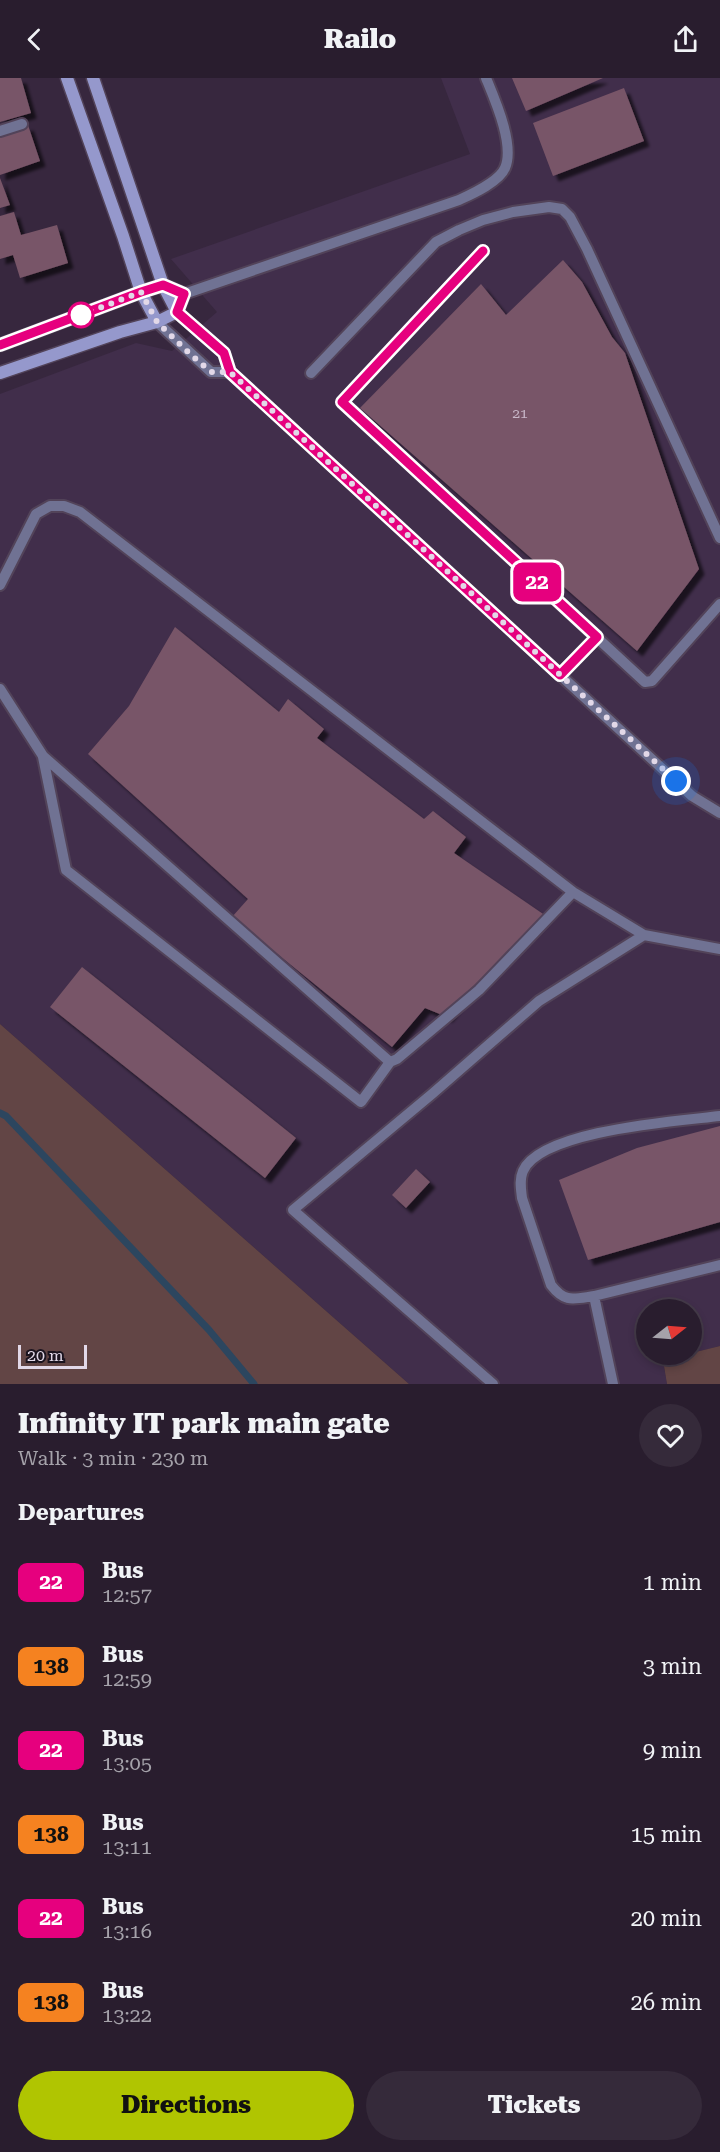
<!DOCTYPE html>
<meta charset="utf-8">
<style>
:root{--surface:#291d2e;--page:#352a3a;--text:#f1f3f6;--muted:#a5a2aa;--line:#453b4a;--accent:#b0c501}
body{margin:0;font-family:"Roboto Serif",serif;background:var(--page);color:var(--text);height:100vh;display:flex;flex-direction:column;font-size:22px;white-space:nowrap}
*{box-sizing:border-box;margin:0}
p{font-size:20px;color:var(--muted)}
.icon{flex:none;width:33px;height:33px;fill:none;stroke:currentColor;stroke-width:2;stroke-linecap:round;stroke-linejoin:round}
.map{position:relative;height:1306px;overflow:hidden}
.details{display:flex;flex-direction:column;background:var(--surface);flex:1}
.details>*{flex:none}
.badge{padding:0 12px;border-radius:9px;font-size:21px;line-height:39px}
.needle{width:39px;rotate:73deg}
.buttons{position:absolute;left:636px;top:1221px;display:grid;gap:12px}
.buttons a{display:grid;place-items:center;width:66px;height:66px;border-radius:50%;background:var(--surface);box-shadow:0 3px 9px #0003,0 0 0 2px var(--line);font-size:30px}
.scale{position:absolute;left:18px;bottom:15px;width:69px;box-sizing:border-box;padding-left:6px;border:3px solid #e2d8e8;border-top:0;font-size:16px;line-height:21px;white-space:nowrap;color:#e2d8e8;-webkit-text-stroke:4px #1a131e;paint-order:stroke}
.you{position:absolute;width:30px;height:30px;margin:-15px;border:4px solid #fff;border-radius:50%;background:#1a73e8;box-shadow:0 0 0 9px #1a73e833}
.map>.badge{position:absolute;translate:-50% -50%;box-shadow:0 0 0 3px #fff}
h2{padding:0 18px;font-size:22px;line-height:54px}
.round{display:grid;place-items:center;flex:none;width:63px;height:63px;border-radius:32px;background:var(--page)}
.headline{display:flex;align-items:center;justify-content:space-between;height:102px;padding:0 18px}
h1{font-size:28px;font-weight:800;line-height:45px}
.primary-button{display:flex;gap:12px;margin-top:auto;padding:12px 18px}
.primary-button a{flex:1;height:69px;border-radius:36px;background:var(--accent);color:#111;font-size:24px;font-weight:800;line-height:69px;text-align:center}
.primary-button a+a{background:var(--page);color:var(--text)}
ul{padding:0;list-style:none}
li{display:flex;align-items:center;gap:18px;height:84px;padding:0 18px}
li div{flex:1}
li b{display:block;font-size:22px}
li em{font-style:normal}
li .badge{min-width:66px;font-weight:700;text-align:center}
header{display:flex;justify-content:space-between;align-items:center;height:78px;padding:0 18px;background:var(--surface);font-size:27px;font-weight:800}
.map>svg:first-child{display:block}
.built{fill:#412e4b}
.green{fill:#624545}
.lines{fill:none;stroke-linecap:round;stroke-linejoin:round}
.stream{stroke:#2c465f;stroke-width:7}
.building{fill:#785567;filter:url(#shadow)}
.service-casing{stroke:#524359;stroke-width:14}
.secondary-casing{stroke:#524359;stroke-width:15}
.service{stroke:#707293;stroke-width:10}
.secondary{stroke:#9598cc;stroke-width:12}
.line-casing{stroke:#fff;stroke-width:14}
.line{stroke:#e6007e;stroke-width:9}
.walk{stroke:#e2d8e8;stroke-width:6;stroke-dasharray:0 10.8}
.stop-dot{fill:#fff;stroke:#e6007e;stroke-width:3}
.labels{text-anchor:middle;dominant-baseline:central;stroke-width:4.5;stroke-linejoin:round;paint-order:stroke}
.number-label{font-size:14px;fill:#c8b7c8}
</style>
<header><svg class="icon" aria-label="back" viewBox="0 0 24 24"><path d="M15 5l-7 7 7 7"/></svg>Railo<svg class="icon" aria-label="share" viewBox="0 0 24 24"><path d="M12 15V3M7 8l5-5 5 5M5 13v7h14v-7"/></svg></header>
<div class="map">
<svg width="720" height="1306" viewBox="0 0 720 1306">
<defs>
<filter id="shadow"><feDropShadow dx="5.5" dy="5.5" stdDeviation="1.5" flood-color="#0009"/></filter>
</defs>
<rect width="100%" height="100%" fill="#37273e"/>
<path class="built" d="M441 0H720V1268L692 1275V1232H646V1276L685 1277 663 1282 667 1306H409L0 946V316L136 265 172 273 217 234 171 181 470 76Z"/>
<path class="green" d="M0 946 409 1306H0Z
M720 1268V1306H667L663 1282Z"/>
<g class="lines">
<path class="stream" d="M0 1035 6 1038 209 1252 254 1306"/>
</g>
<path class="building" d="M0 0H21L31 35 0 44Z
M512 0H603L526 33Z
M624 10 644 63 553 98 533 45Z
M28 47 40 83 0 97V56Z
M0 100 10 127 0 130Z
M14 134 21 157 57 147 68 185 20 200 13 177 0 181V138Z
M563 182 582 204 612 259 625 275 699 491 637 573 360 330 481 206 506 237Z
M175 549 279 634 288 621 324 651 317 660 424 741 433 733 466 759 454 775 546 838 464 917 447 939 425 930 392 969 232 839 248 821 88 676 129 628Z
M82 889 296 1060 265 1100 50 929Z
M720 1048V1144L588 1182 559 1102 637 1070Z
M416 1091 430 1104 406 1130 392 1117Z"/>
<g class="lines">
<defs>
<path id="service" d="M0 53 22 46
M483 173 342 324 645 604 652 603 720 526
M184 216 459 122C472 116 499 104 505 90 515 67 495 22 486 0
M177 234 224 275 230 294 692 718 720 735
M157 244 211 294H230
M311 295 436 164 459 152 483 142 513 134 549 129 562 131 570 139 587 171 720 460
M0 507 36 436 50 428H64L80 434 573 814 644 857
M560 597 597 559
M0 611 43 678 390 984 397 981 479 912 573 814
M43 679 66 792 361 1024 390 984
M720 1038C680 1043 541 1052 523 1093 519 1102 521 1111 522 1120L551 1207C565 1225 573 1221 594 1218L720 1187
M594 1218 613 1306
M493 1306 293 1132 432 1016 539 923 644 857 720 871"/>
<path id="secondary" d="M67 0 123 158 141 214 157 244
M93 0 163 207 177 234
M0 267 141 214 163 207 184 216 177 234 157 244 120 254 0 295"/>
</defs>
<use href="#service" class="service-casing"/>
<use href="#secondary" class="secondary-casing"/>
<use href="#service" class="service"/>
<use href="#secondary" class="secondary"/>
</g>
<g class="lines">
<defs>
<path id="line" d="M0 267 141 214 163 207 184 216 177 234 224 275 230 294 560 597 597 559 342 324 483 173"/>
</defs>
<use href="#line" class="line-casing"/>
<use href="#line" class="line"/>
<path class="walk" d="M81 237 141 214 157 244 190 276 211 294H230L676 703"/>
</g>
<circle class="stop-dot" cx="81" cy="237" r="12"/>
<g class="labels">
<g class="number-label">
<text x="520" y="335">21</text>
</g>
</g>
</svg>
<div class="buttons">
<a><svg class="needle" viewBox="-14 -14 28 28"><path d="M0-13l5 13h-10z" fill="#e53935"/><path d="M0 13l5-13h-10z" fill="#a5a2aa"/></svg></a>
</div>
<div class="scale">20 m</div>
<div class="you" style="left:676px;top:703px"></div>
<b class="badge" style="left:537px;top:504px;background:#e6007e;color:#fff">22</b>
</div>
<section class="details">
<div class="headline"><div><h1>Infinity IT park main gate</h1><p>Walk · 3 min · 230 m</p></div><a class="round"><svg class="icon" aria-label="heart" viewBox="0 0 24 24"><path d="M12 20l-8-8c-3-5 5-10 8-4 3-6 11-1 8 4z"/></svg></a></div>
<h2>Departures</h2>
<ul>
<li><span class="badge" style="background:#e6007e;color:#fff">22</span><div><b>Bus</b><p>12:57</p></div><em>1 min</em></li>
<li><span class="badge" style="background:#f58220;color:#111">138</span><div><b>Bus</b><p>12:59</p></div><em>3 min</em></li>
<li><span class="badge" style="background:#e6007e;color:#fff">22</span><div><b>Bus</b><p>13:05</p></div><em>9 min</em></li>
<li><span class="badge" style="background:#f58220;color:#111">138</span><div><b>Bus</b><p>13:11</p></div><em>15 min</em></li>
<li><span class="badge" style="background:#e6007e;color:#fff">22</span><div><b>Bus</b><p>13:16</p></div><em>20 min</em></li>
<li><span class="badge" style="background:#f58220;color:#111">138</span><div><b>Bus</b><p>13:22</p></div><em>26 min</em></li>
</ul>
<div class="primary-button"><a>Directions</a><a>Tickets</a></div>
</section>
